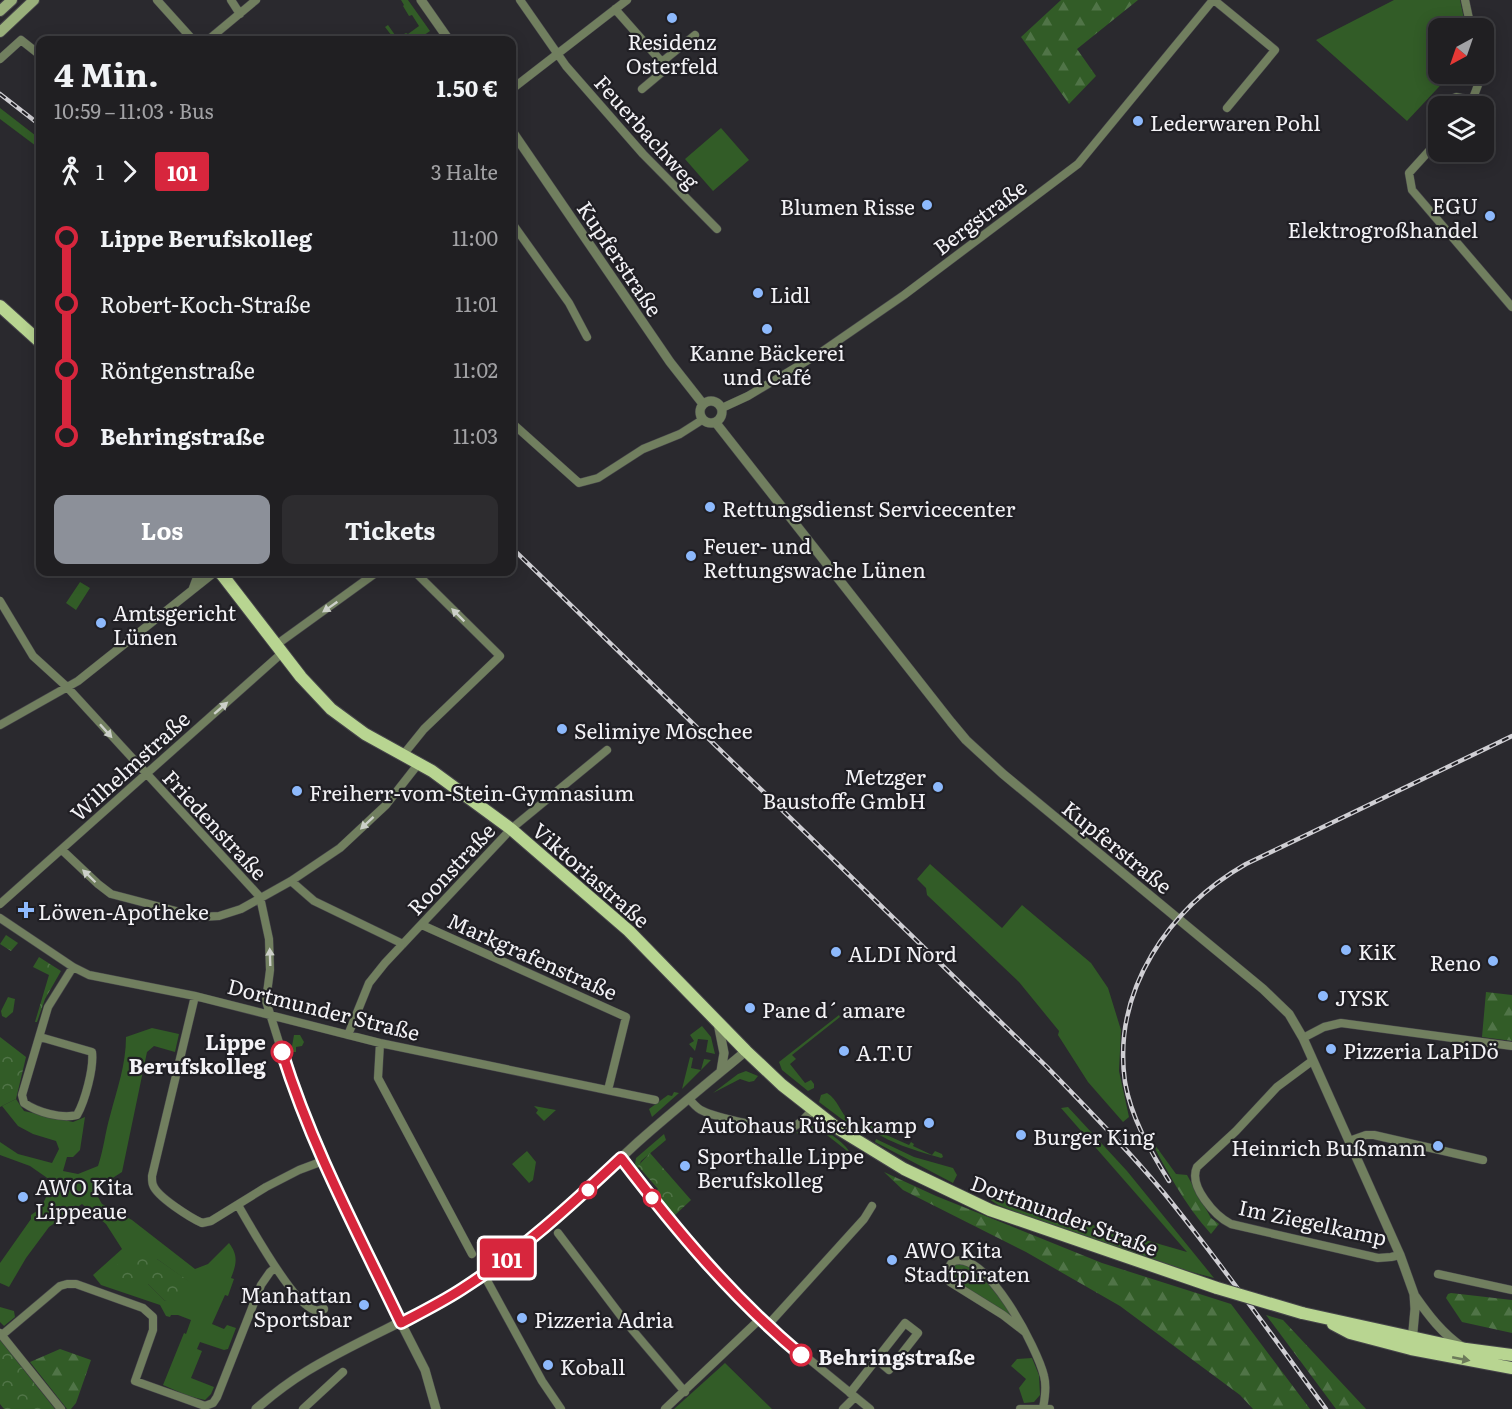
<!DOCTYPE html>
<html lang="de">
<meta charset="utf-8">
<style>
:root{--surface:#201f22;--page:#2d2c2f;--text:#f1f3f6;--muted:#a2a2a5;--line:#3d3d40;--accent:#8c9099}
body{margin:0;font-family:Literata,serif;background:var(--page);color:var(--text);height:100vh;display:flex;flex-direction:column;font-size:22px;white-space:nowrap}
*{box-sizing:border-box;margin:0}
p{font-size:20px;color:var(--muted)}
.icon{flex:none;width:33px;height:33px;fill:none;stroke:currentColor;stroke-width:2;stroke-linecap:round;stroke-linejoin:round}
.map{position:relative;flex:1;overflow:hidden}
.details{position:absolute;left:36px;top:36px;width:480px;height:540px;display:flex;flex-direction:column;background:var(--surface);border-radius:12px;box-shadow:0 3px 15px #0003,0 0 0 2px var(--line)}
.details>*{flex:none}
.badge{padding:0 12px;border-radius:4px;font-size:21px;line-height:39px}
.needle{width:39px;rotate:220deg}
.buttons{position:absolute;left:1428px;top:18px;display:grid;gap:12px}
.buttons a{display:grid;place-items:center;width:66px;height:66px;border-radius:12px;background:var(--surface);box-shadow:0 3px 15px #0003,0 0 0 2px var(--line);font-size:30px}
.map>.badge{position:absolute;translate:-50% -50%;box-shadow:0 0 0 3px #fff}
.legs{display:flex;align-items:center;gap:9px;height:66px;padding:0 18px;font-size:20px}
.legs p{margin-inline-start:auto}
.summary{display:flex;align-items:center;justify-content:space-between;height:102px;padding:0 18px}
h1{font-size:33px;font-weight:700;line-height:45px}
.primary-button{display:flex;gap:12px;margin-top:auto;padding:12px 18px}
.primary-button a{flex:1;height:69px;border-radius:12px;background:var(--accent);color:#fff;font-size:24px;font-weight:700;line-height:69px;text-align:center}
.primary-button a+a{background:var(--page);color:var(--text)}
ul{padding:0 18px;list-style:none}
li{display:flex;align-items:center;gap:21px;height:66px;font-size:22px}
li i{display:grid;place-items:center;width:9px;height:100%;margin:0 8px;background:currentColor}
li i::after{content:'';width:15px;height:15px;margin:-8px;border:4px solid;border-radius:50%;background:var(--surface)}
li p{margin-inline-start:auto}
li:first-child i{background:linear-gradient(#0000 50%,currentColor 0)}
li:last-child i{background:linear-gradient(currentColor 50%,#0000 0)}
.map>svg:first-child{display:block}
.green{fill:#325c27;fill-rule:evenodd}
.forest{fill:url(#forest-firs)}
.park{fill:url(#park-crowns)}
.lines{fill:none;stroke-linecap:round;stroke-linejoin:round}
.minor-casing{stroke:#46454a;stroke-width:9}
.tertiary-casing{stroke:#46454a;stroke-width:10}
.secondary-casing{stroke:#46454a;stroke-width:12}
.primary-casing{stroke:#46454a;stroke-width:14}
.minor{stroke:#717f5f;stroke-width:8}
.tertiary{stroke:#717f5f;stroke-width:9}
.secondary{stroke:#99af7b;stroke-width:10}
.primary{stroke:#b8d591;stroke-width:12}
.rail-casing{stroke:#cfced3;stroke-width:4.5}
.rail{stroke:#201f24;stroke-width:2;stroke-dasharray:7;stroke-linecap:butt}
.primary-bridge-casing{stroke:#46454a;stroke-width:14;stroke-linecap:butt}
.primary-bridge{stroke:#b8d591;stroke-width:12}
.oneway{fill:#ccd0c9}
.oneway2{fill:#6c7a5a}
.line-1-casing{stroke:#fff;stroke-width:14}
.line-1{stroke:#d7263d;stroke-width:9}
.poi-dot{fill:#8db9fc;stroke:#201f24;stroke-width:2}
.stop-1-dot{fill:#fff;stroke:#d7263d;stroke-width:3}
.labels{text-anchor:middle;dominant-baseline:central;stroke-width:4.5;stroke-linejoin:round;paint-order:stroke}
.poi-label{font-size:21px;fill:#f3f2f6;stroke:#201f24;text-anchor:start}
.street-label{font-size:21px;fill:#f3f2f6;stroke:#201f24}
.stop-label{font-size:21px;font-weight:bold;fill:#f3f2f6;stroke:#201f24;text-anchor:end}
</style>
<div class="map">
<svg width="1512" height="1409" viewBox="0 0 1512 1409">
<defs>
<pattern id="forest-firs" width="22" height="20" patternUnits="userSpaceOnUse" patternTransform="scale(1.5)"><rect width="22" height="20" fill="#325c27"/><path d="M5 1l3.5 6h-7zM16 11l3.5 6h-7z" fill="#507447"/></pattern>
<pattern id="park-crowns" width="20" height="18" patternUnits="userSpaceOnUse" patternTransform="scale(1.5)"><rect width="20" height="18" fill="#325c27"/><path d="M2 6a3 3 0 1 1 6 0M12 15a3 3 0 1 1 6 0" fill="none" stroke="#507447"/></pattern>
</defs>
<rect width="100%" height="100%" fill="#2a292e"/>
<path class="green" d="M401 0H408L430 31 417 40H395L385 27 388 25 395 35 402 39 405 36 404 34 406 33 408 34 419 26 412 15 409 16 403 6 404 5Z
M1394 0H1460L1466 28H1438V74H1451L1407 121 1316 40Z
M0 108 40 139V149L0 119Z
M721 128 749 160 713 191 685 159Z
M80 582 90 588 76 610 66 603Z
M930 864 1002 928 1022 905 1091 963 1108 988 1121 1030 1119 1071 1129 1117 1123 1122 1088 1082 1058 1035 1059 1031 1019 982 927 895 926 888 917 879Z
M8 997 15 999 13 1012 6 1018 2 1016 1 1011Z
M839 1015 840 1017 792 1055 796 1059 790 1064 805 1083 811 1080 814 1084V1088L808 1091 782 1070 779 1062Z
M702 1026 711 1037 715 1054 706 1052 708 1040 698 1039 695 1051 689 1044 694 1041 690 1035Z
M152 1028 179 1034 175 1052 154 1046 147 1052 122 1172 94 1190 102 1204 132 1220 195 1269 208 1264 229 1243C238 1255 237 1263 231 1278L234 1279 228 1296 225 1295 212 1324 224 1329 227 1325 236 1328 228 1349 224 1350 200 1342 197 1349 202 1351 191 1378 214 1387 211 1394 205 1400 188 1396 163 1385 184 1333 186 1334 191 1320 178 1315H171L170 1317 166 1316 160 1305 101 1285 93 1275 122 1249 106 1224 82 1204 49 1227 26 1258 9 1287 0 1283V1263L31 1219V1215L41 1208 53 1182 30 1166 0 1155V1142L18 1154 52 1163 59 1149 56 1141 33 1134 18 1126 2 1106 16 1099 24 1111 73 1122 85 1117 80 1150 73 1157H67L63 1171 78 1174 98 1166C104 1148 105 1133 110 1116 117 1089 126 1065 126 1037ZM157 1259 189 1282 165 1301 148 1284Z
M294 1035H300L304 1042 302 1046 296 1047V1052H291Z
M690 1057 693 1058 691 1068 701 1070 704 1059 711 1060 682 1089Z
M746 1071 758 1076 754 1081 749 1082 740 1079 713 1093 738 1074Z
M674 1092 679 1093 652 1117 649 1109 668 1095 672 1096Z
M827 1093C838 1100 840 1112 849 1121L847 1123 819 1102 821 1095Z
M534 1106 556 1110 544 1121 536 1113 538 1110Z
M1068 1107 1127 1171 1214 1278 1188 1271 1021 1214 998 1205 986 1197 989 1195 1187 1252 1061 1108Z
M870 1125 875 1127V1130L909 1145 911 1142 914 1144 913 1146 932 1155 935 1151 942 1154 943 1157 941 1158C921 1152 884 1142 869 1127Z
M806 1126C819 1124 845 1142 851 1154L823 1132 801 1134 796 1133Z
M664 1134 666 1140 641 1161 638 1169 635 1164 636 1158Z
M876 1139 914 1157 953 1168 957 1175 953 1183 875 1142Z
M527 1151 536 1162 533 1180 529 1183 512 1164Z
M969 1264 997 1291 1015 1320 951 1280 949 1269 952 1265Z
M0 1307 14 1311 15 1317 4 1326 0 1322Z
M1032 1358 1039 1375 1040 1395 1034 1402 1024 1403 1019 1388 1026 1379 1011 1366 1017 1359Z
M725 1363 772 1409H674Z"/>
<path class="forest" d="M1061 0H1138L1077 49 1096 76 1069 104 1021 37Z
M1486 992 1512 995V1041L1482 1037Z
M1147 1134 1176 1174 1187 1175 1211 1218 1219 1224 1211 1234C1184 1204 1166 1169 1147 1134Z
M884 1172 936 1196 1102 1263 1231 1304 1310 1409H1253L1240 1395 1120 1306 1026 1252 903 1190Z
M1451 1293 1512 1300V1333L1462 1322 1446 1298 1448 1294Z
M1266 1315 1283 1320 1366 1409H1336Z
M60 1349 91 1360 76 1403 71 1409H67L30 1362Z"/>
<path class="park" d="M6 935 18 943 11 951 0 944Z
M39 957 61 971 45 999 37 1022H35L49 975 33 967Z
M0 1037 26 1057 16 1099 0 1107Z
M650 1153 691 1200 674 1216 655 1192 658 1189 638 1166Z
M146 1244 157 1259 190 1282 186 1293 165 1301 148 1284 128 1285 113 1268Z
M0 1340 55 1409H4L0 1404Z"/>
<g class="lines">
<defs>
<path id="minor" d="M157 0 193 40
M231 0 240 14
M520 0 566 66 643 154 717 229
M1214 0 1275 50 1227 108
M1465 0 1471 28
M615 9 667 68 642 89
M208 40 256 0
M0 59 21 40 40 55
M663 61 695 35
M512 89 627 0
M1449 106 1452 99 1456 97 1473 100
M1470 106 1478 85 1477 74
M1438 141 1409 173 1412 190 1512 307
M512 223 569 303 587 337
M722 408 748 396 820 353 904 295 1078 164 1213 0
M512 423 579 483 598 478 643 449 680 434 702 420
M193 588 199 572
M0 601 33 656 67 687 260 897 269 939 270 970 266 1001 292 1084 305 1120 323 1161 401 1323
M276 645 377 572
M0 725 78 681 215 572
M403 755 424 729 500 656 415 572
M62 850 98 884 111 894 199 917 219 916 241 909 291 881 340 848 386 805 419 763
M291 881 314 901 403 944
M0 904 282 653
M0 918 73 967 89 975 195 996 380 1043 655 1100
M422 925 626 1017 608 1090
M195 996 152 1176C152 1178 152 1183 153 1185 157 1197 191 1218 202 1223L211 1221 266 1187 299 1170 323 1161
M348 1035 369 983 385 963 511 829 607 750
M40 1037 92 1052C94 1068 85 1101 77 1115 61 1119 37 1112 24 1103L22 1095 48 1007 73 967
M1303 1038 1324 1027 1341 1023 1512 1046
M380 1043 378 1078 472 1254
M1312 1061 1277 1087 1236 1131 1197 1167C1188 1186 1215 1216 1231 1224L1378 1258 1391 1257 1400 1255
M689 1099C693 1103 697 1109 703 1111 715 1117 775 1131 787 1129 798 1127 806 1117 813 1109
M1349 1141 1366 1135H1374L1483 1160
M621 1158 690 1245 760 1319 870 1409
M238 1205C249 1224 295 1307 315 1310 316 1311 322 1309 324 1309
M558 1233 624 1320 685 1392
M1438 1274 1512 1290
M484 1275 542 1381 561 1409
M767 1326 864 1219 872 1206
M1025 1332 1003 1315 950 1282 947 1270 952 1262C985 1246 1038 1350 1044 1376 1047 1387 1045 1398 1043 1408
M0 1333 61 1409
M2 1335 60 1286 67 1284H76L143 1308 153 1317V1330L135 1381 205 1406 213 1403 217 1397 261 1285 270 1272 275 1268
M850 1393 905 1323 918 1333 889 1370 876 1359
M303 1409 343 1372
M665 1409 760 1319
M843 1409 855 1397
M1020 1409H1050"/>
<path id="tertiary" d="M421 0 449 40
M512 131 670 362 703 404
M700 412a11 11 0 1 1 22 0a11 11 0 1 1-22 0Z
M716 423 951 722 966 740 1003 774 1263 989 1289 1014 1303 1038 1400 1255 1414 1294 1415 1309 1412 1342
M718 1023 724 1053 721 1071
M1415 1296C1429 1316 1442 1333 1462 1347
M401 1323 425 1370 436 1409
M256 1409C272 1395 289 1382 307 1371 364 1336 427 1314 483 1275 539 1236 588 1188 638 1142 673 1111 710 1081 746 1051"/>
<path id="secondary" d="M0 11 12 0
M0 32 34 0"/>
<path id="primary" d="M0 306 40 342
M220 572 301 677 331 709 365 734 432 771 511 829 629 931 746 1051 782 1085 837 1128 904 1169 990 1210 1217 1288
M1302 1313 1466 1349 1512 1355
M1333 1324 1350 1333 1411 1349 1512 1368"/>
</defs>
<use href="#minor" class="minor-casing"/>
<use href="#tertiary" class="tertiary-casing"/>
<use href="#secondary" class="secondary-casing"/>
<use href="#primary" class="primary-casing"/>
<use href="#minor" class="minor"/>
<use href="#tertiary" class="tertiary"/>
<use href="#secondary" class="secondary"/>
<use href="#primary" class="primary"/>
<defs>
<path id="rail" d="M0 94 40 125
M512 548 1046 1066C1086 1107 1127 1149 1164 1193 1221 1263 1273 1337 1326 1409
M1169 1181C1150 1151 1131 1117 1125 1082 1112 990 1169 908 1246 864L1512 736"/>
</defs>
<use href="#rail" class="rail-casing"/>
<use href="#rail" class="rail"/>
<defs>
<path id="primary-bridge" d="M1217 1288 1302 1313"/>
</defs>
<use href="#primary-bridge" class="primary-bridge-casing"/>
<use href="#primary-bridge" class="primary-bridge"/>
</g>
<defs><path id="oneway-solid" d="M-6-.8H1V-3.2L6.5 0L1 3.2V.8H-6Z" transform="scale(1.5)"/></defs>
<g class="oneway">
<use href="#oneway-solid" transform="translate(330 607) rotate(145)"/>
<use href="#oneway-solid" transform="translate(458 615) rotate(-135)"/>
<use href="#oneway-solid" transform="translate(221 708) rotate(-41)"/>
<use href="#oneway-solid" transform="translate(106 731) rotate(48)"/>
<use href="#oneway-solid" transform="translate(367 823) rotate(137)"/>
<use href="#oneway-solid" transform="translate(89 876) rotate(-136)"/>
<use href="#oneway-solid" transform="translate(270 957) rotate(-92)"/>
</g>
<use class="oneway2" href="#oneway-solid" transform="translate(1461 1359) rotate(11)"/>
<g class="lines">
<defs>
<path id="line-1" d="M282 1052C312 1148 358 1233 401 1323 422 1312 442 1302 462 1289 520 1252 571 1205 621 1158 676 1230 732 1297 801 1355"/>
</defs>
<use href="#line-1" class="line-1-casing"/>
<use href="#line-1" class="line-1"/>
</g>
<g class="poi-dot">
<circle cx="672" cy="18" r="6"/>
<circle cx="1138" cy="121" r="6"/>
<circle cx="927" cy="205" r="6"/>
<circle cx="1490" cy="216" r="6"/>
<circle cx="758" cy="293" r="6"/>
<circle cx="767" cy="329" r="6"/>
<circle cx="710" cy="507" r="6"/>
<circle cx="691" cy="556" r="6"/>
<circle cx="101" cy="623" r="6"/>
<circle cx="562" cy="729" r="6"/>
<circle cx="938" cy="787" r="6"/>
<circle cx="297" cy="791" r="6"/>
<path d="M23 901h6v6h6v6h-6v6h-6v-6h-6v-6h6z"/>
<circle cx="1346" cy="950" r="6"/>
<circle cx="836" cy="952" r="6"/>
<circle cx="1493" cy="961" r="6"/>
<circle cx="1323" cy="996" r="6"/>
<circle cx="750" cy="1008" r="6"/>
<circle cx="1331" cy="1049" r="6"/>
<circle cx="844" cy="1051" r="6"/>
<circle cx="929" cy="1123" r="6"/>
<circle cx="1021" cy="1135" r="6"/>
<circle cx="1438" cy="1146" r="6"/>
<circle cx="685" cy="1166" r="6"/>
<circle cx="23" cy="1197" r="6"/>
<circle cx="892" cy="1260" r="6"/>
<circle cx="364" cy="1305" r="6"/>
<circle cx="522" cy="1318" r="6"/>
<circle cx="548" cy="1365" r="6"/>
</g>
<g class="stop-1-dot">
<circle cx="282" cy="1052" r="10"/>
<circle cx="588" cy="1190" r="8"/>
<circle cx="652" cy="1198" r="8"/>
<circle cx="801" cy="1355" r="10"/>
</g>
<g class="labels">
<g class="poi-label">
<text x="672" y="40" text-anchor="middle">Residenz<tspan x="672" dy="24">Osterfeld</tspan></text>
<text x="1150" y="121">Lederwaren Pohl</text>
<text x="1478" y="204" text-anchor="end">EGU<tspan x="1478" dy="24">Elektrogroßhandel</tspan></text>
<text x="915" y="205" text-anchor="end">Blumen Risse</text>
<text x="770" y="293">Lidl</text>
<text x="767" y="351" text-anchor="middle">Kanne Bäckerei<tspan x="767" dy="24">und Café</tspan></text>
<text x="722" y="507">Rettungsdienst Servicecenter</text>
<text x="703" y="544">Feuer- und<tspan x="703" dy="24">Rettungswache Lünen</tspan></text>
<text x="113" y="611">Amtsgericht<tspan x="113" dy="24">Lünen</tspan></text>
<text x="574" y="729">Selimiye Moschee</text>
<text x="926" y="775" text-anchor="end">Metzger<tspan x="926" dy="24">Baustoffe GmbH</tspan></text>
<text x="309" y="791">Freiherr-vom-Stein-Gymnasium</text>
<text x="38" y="910">Löwen-Apotheke</text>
<text x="1358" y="950">KiK</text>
<text x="848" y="952">ALDI Nord</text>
<text x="1481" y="961" text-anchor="end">Reno</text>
<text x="1335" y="996">JYSK</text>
<text x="762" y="1008">Pane d´ amare</text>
<text x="1343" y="1049">Pizzeria LaPiDö</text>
<text x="856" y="1051">A.T.U</text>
<text x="917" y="1123" text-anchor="end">Autohaus Rüschkamp</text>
<text x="1033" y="1135">Burger King</text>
<text x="1426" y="1146" text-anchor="end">Heinrich Bußmann</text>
<text x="697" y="1154">Sporthalle Lippe<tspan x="697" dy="24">Berufskolleg</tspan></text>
<text x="35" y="1185">AWO Kita<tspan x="35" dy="24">Lippeaue</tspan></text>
<text x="904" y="1248">AWO Kita<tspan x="904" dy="24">Stadtpiraten</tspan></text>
<text x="352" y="1293" text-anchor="end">Manhattan<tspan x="352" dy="24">Sportsbar</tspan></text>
<text x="534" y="1318">Pizzeria Adria</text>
<text x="560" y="1365">Koball</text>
</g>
<g class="street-label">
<text transform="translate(648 131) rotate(48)">Feuerbachweg</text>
<text transform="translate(979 216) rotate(-37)">Bergstraße</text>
<text transform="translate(621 258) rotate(56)">Kupferstraße</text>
<text transform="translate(129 765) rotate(-42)">Wilhelmstraße</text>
<text transform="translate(216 824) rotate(47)">Friedenstraße</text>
<text transform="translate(1118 846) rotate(39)">Kupferstraße</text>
<text transform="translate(450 868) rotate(-47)">Roonstraße</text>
<text transform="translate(592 874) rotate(41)">Viktoriastraße</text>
<text transform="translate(533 955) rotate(24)">Markgrafenstraße</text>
<text transform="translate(324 1008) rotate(14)">Dortmunder Straße</text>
<text transform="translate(1065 1214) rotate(20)">Dortmunder Straße</text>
<text transform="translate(1313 1221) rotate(12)">Im Ziegelkamp</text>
</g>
<g class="stop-label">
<text x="266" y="1040">Lippe<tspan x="266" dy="24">Berufskolleg</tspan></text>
<text x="818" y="1355" text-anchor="start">Behringstraße</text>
</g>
</g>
</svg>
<div class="buttons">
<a><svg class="needle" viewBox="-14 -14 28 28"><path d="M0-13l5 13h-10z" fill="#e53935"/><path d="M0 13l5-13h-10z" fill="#a2a2a5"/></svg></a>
<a><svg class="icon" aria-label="layers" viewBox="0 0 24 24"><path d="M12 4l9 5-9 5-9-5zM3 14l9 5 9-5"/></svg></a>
</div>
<b class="badge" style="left:507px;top:1258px;background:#d7263d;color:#fff">101</b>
<section class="details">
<div class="summary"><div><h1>4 Min.</h1><p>10:59 – 11:03 · Bus</p></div><b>1.50 €</b></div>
<div class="legs"><svg class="icon" aria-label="walk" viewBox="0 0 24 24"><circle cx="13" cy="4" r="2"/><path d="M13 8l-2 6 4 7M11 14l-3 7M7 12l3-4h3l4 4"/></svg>1<svg class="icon" aria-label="forward" viewBox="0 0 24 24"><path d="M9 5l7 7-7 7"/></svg><b class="badge" style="background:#d7263d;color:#fff">101</b><p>3 Halte</p></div>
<ul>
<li><i style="color:#d7263d"></i><b>Lippe Berufskolleg</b><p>11:00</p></li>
<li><i style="color:#d7263d"></i><span>Robert-Koch-Straße</span><p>11:01</p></li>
<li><i style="color:#d7263d"></i><span>Röntgenstraße</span><p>11:02</p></li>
<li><i style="color:#d7263d"></i><b>Behringstraße</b><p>11:03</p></li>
</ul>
<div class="primary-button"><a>Los</a><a>Tickets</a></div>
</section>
</div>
